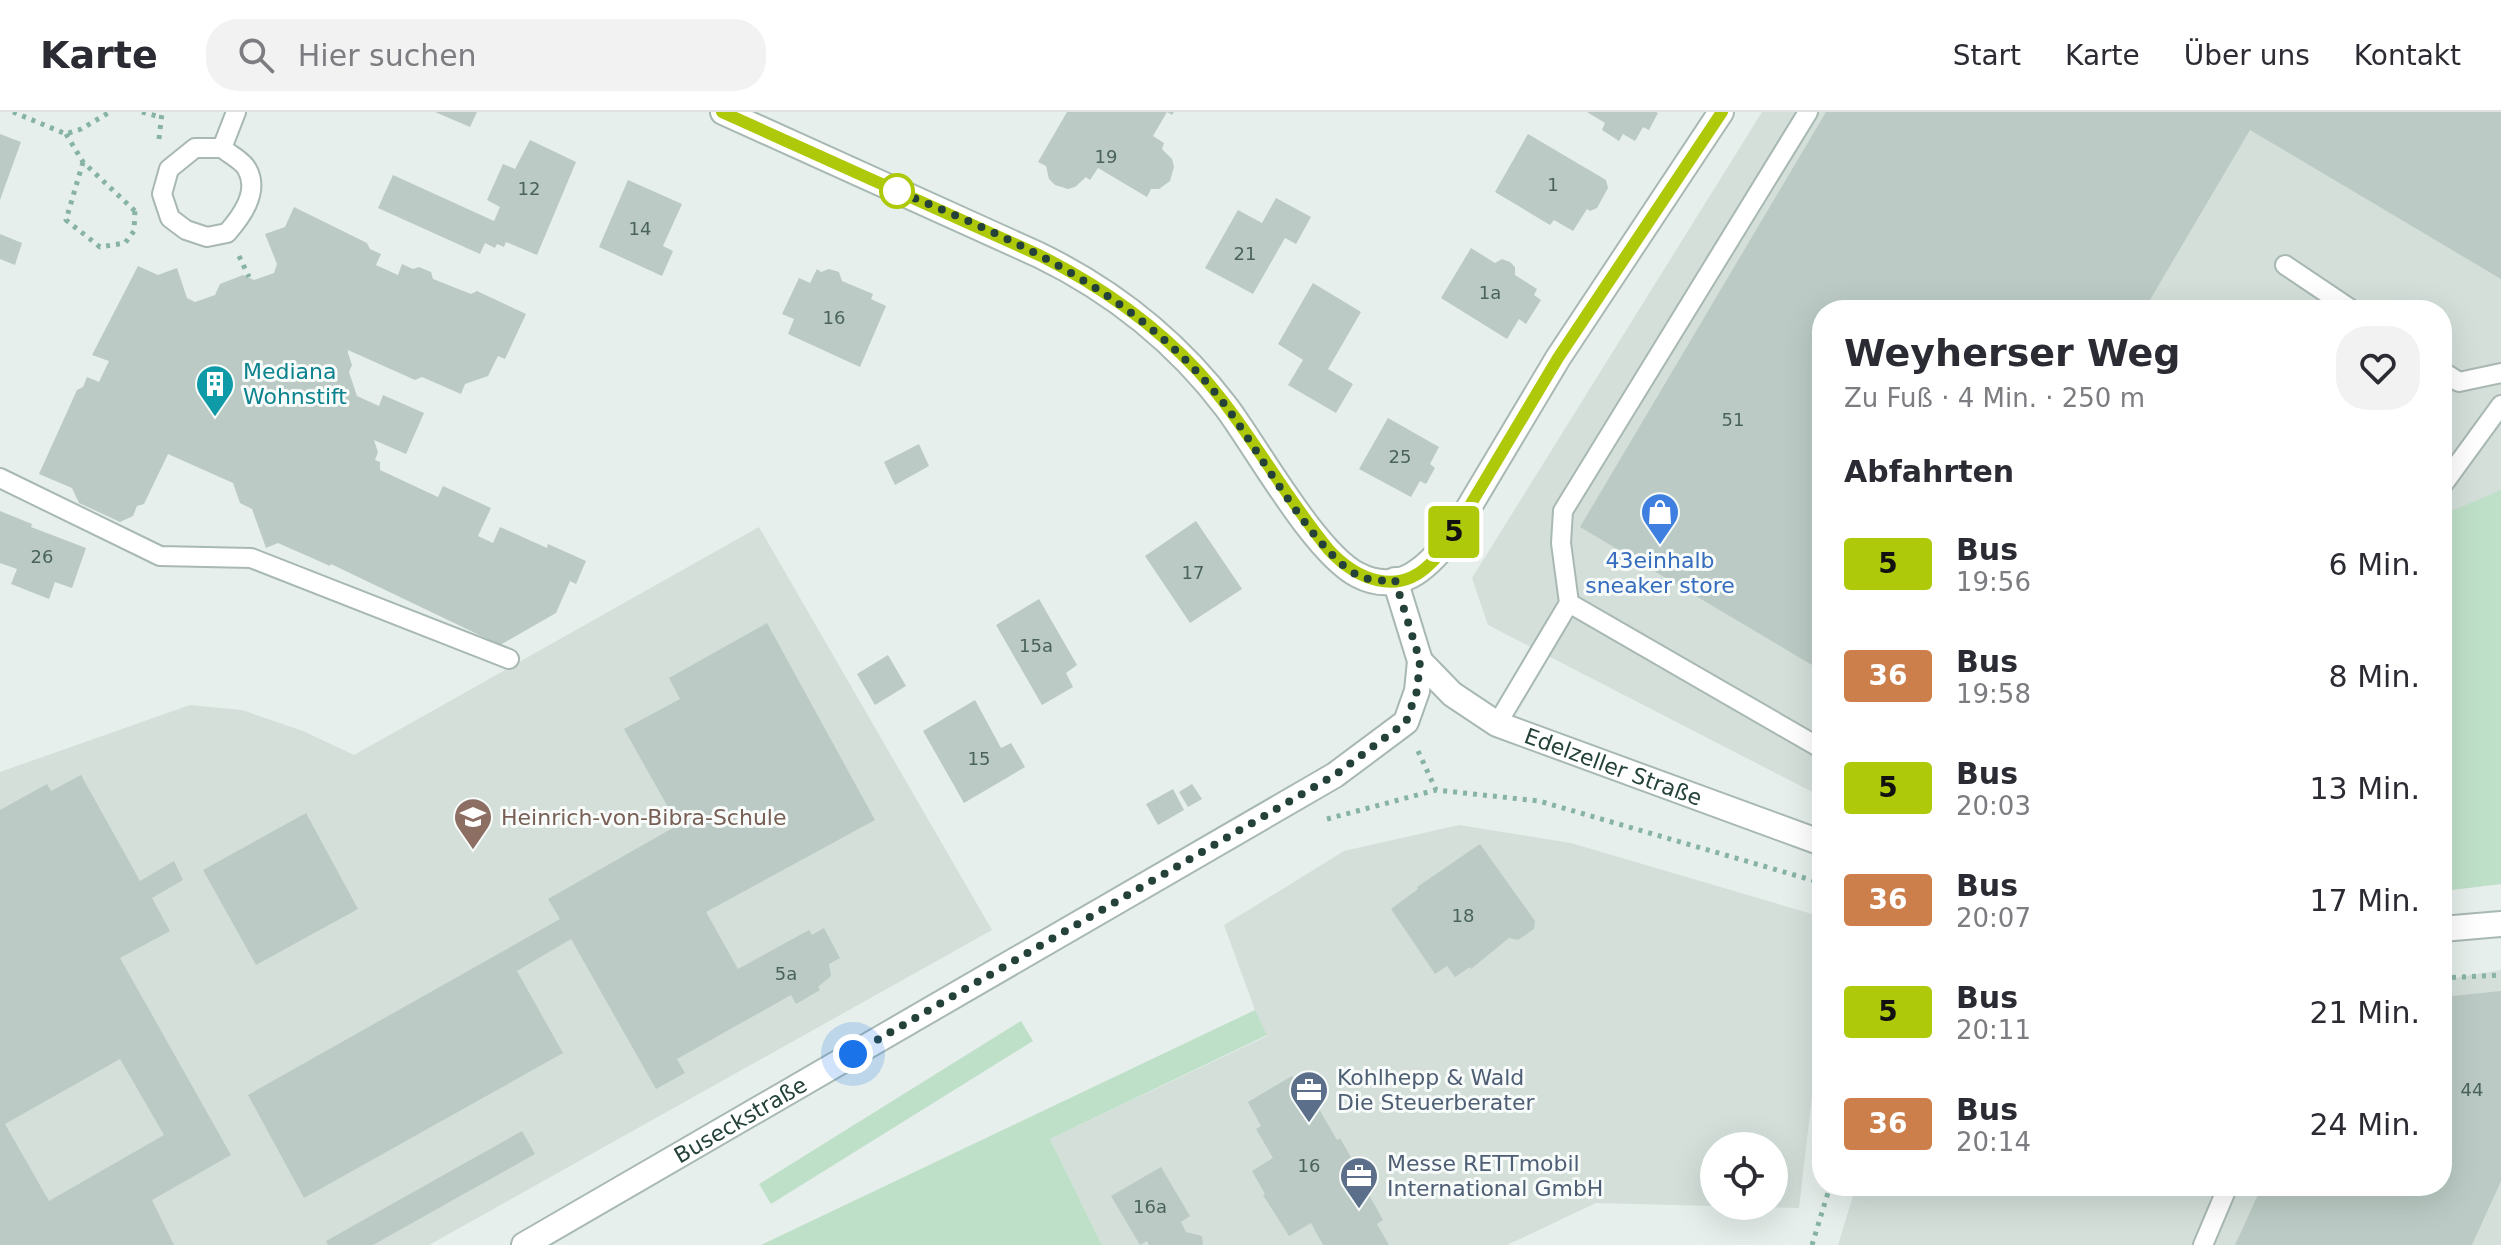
<!DOCTYPE html>
<html lang="de">
<meta charset="utf-8">
<style>
:root{--surface:#fff;--page:#f2f2f3;--text:#2b2b33;--muted:#7c7c81;--line:#e1e1e2}
body{margin:0;font-family:"DejaVu Sans",sans-serif;background:var(--page);color:var(--text);height:100vh;display:flex;flex-direction:column;font-size:30px;white-space:nowrap}
*{box-sizing:border-box;margin:0}
p{font-size:26px;color:var(--muted)}
.icon{flex:none;width:44px;height:44px;fill:none;stroke:currentColor;stroke-width:2;stroke-linecap:round;stroke-linejoin:round}
.map{position:relative;flex:1;overflow:hidden}
.details{position:absolute;left:1812px;top:188px;width:640px;height:896px;display:flex;flex-direction:column;background:var(--surface);border-radius:32px;box-shadow:0 8px 32px #0002}
.details>*{flex:none}
.badge{padding:0 16px;border-radius:6px;font-size:28px;line-height:52px}
.controls{position:absolute;left:1700px;top:1020px;display:grid;gap:16px}
.controls a{display:grid;place-items:center;width:88px;height:88px;border-radius:50%;background:var(--surface);box-shadow:0 8px 32px #0002;font-size:40px}
.you{position:absolute;width:40px;height:40px;margin:-20px;border:6px solid #fff;border-radius:50%;background:#1a73e8;box-shadow:0 0 0 12px #1a73e833}
.map>.badge{position:absolute;translate:-50% -50%;box-shadow:0 0 0 4px #fff}
h2{padding:0 32px;font-size:30px;line-height:72px}
.round{display:grid;place-items:center;flex:none;width:84px;height:84px;border-radius:32px;background:var(--page)}
.headline{display:flex;align-items:center;justify-content:space-between;height:136px;padding:0 32px}
h1{font-size:38px;font-weight:800;line-height:60px}
ul{padding:0;list-style:none}
li{display:flex;align-items:center;gap:24px;height:112px;padding:0 32px}
li div{flex:1}
li b{display:block;font-size:30px}
li em{font-style:normal}
li .badge{min-width:88px;font-weight:700;text-align:center}
header{display:flex;align-items:center;gap:48px;box-sizing:border-box;height:112px;padding:0 40px;background:var(--surface);border-bottom:2px solid var(--line)}
header strong{font-size:38px}
nav{display:flex;gap:44px;margin-inline-start:auto;font-size:28px}
.search{width:560px;height:72px;background:var(--page);display:flex;align-items:center;gap:20px;box-sizing:border-box;padding:0 28px;border-radius:32px;color:var(--muted);font-size:30px}
.map>svg:first-child{display:block}
.built{fill:#d4dfda}
.green{fill:#bfe0c8}
.building{fill:#bbcac4;fill-rule:evenodd}
.lines{fill:none;stroke-linecap:round;stroke-linejoin:round}
.lane-casing{stroke:#a8b8b2;stroke-width:22}
.street-casing{stroke:#a8b8b2;stroke-width:28}
.path{stroke:#86b3a5;stroke-width:5;stroke-dasharray:4 6;stroke-linecap:butt}
.lane{stroke:#fff;stroke-width:18}
.street{stroke:#fff;stroke-width:24}
.line-casing{stroke:#fff;stroke-width:18}
.line{stroke:#aec90a;stroke-width:12}
.walk{stroke:#24423a;stroke-width:8;stroke-dasharray:0 14.4}
.stop-dot{fill:#fff;stroke:#aec90a;stroke-width:4}
.labels{text-anchor:middle;dominant-baseline:central;stroke-width:6;stroke-linejoin:round;paint-order:stroke}
.number-label{font-size:18px;fill:#4a645c}
.culture-label{font-size:22px;fill:#0d838f;stroke:#f7fbf9;text-anchor:start}
.shop-label{font-size:22px;fill:#366cbe;stroke:#f7fbf9}
.street-label{font-size:22px;fill:#24423a;stroke:#f7fbf9}
.education-label{font-size:22px;fill:#785e54;stroke:#f7fbf9;text-anchor:start}
.service-label{font-size:22px;fill:#4e5e75;stroke:#f7fbf9;text-anchor:start}
</style>
<header>
<strong>Karte</strong>
<div class="search"><svg class="icon" aria-label="search" viewBox="0 0 24 24"><circle cx="10" cy="10" r="6"/><path d="M15 15l6 6"/></svg>Hier suchen</div>
<nav><a>Start</a><a>Karte</a><a>Über uns</a><a>Kontakt</a></nav>
</header>
<div class="map">
<svg width="2501" height="1133" viewBox="0 0 2501 1133">
<rect width="100%" height="100%" fill="#e6efeb"/>
<path class="built" d="M1762 0H2501V772L2442 779V198H1822V685L1488 513 1472 466Z
M759 415 992 818 429 1133H0V660L190 593 242 598 303 619 354 643Z
M1459 713 1571 731 1822 805V899L1799 1096 1716 1094H1774V1034H1714V1094L1596 1091 1507 1133H1102L1050 1027 1267 924 1255 898 1224 813 1344 739Z
M2501 858V1133H1838L1856 1074H2442V868Z"/>
<path class="green" d="M2501 378V772L2442 779V403Z
M1255 898 1267 923 1050 1027 1102 1133H761Z
M1021 909 1033 929 771 1092 759 1072Z"/>
<path class="building" d="M435 0H477L470 15Z
M1067 0H1174L1172 3 1167 0 1153 24 1164 31 1162 37 1172 47 1174 55 1170 69 1159 77H1151L1147 85 1098 56 1090 68 1086 65 1075 75 1068 77 1055 73 1049 67 1046 54 1038 50Z
M1587 0H1656L1658 1 1649 18 1643 15 1635 29 1623 22 1619 29 1602 18 1605 11Z
M1826 0H2501V167L2250 18 2144 198H1822V559L1580 415Z
M0 22 21 30 0 88Z
M1528 22 1606 68 1608 76 1597 96 1590 99 1587 97 1573 119 1554 108 1550 113 1495 80Z
M530 28 576 50 537 143 506 130 504 135 497 132 495 136 485 131 480 142 378 96 393 63 494 109 500 95 487 88 503 52 515 57Z
M628 68 682 92 663 134 673 139 662 164 599 135Z
M1276 86 1311 105 1296 132 1285 126 1253 182 1205 156 1238 98 1262 111Z
M294 95 367 131 370 137 381 142 376 153 398 163 402 152 413 157 419 155 431 160 433 167 471 182 477 179 526 202 505 247 498 244 488 264 465 272 461 282 422 265 415 268 348 238V241L352 253 349 260 357 284 379 294 383 283 424 301 406 342 374 328 378 340 375 348 380 350V358L438 385 443 374 491 396 478 424 493 431 500 415 547 436 548 432 586 449 576 472 570 469 556 501 500 533 331 452 330 454 278 431 266 436 252 397 240 391 233 371 168 342 144 392 137 394 133 404 120 410 79 391 72 376 39 362 77 278 83 275 87 265 99 270 109 249 92 243 138 154 158 163 177 156 187 186 195 190 215 183 220 172 243 163 254 168 274 161 277 152 265 122 285 115Z
M0 122 22 131 15 153 0 147Z
M1471 136 1495 151 1502 147 1510 150 1515 155V163L1537 177 1534 183 1541 188 1526 212 1519 207 1507 227 1441 186Z
M817 157 821 160 829 157 839 160 842 169 873 182 871 187 886 194 860 255 788 222 794 207 782 202 799 166 810 171Z
M1313 171 1361 200 1328 257 1353 272 1336 301 1288 273 1303 248 1278 232Z
M1388 306 1439 335 1430 352 1435 356 1426 372 1420 369 1411 385 1359 357Z
M919 332 929 354 895 373 884 350Z
M0 399 32 412 31 415 86 436 72 476 55 470 49 487 11 472 17 457 0 451Z
M1196 409 1242 477 1190 511 1145 444Z
M1039 487 1077 553 1066 561 1073 575 1042 593 996 513Z
M767 511 875 708 706 800 738 857 809 818 812 823 824 816 840 846 829 852 831 864 818 875 820 878 796 892 791 883 677 947 685 961 656 977 571 827 517 859 563 941 304 1086 248 983 560 807 548 787 678 713 624 617 680 587 669 566Z
M888 543 906 574 875 593 857 562Z
M975 588 1001 636 1011 631 1025 655 964 691 923 619Z
M81 663 140 769 174 749 183 768 152 786 170 819 120 846 231 1043 152 1088 174 1133H0V698L47 672 51 679ZM120 947 164 1023 49 1089 5 1012Z
M1192 672 1202 687 1188 695 1179 680Z
M1173 677 1184 698 1158 713 1146 692Z
M306 701 358 797 256 853 203 758Z
M1480 732 1535 809 1534 817 1518 828 1509 826 1471 857 1470 855 1455 865 1447 854 1435 862 1391 797 1418 777 1417 775Z
M2501 879V1069L2472 1133H2235L2262 1074H2442V885Z
M1292 964 1305 988 1312 985 1337 1028 1340 1026 1361 1063 1359 1065 1383 1108 1377 1112 1389 1133H1323L1311 1111 1289 1124 1263 1083 1265 1082 1252 1059 1273 1046 1256 1017 1261 1014 1248 990Z
M522 1019 535 1042 373 1133H328L326 1129Z
M1161 1055 1190 1104 1181 1110 1186 1120 1202 1124 1203 1133H1149L1147 1129 1140 1133 1111 1084Z"/>
<g class="lines">
<defs>
<path id="lane" d="M222 36C229 42 243 49 247 57 260 80 241 105 227 121L207 125 186 118 170 106 162 82 169 57 195 36H222L236 0
M2285 153 2352 198
M2442 259 2459 270 2501 261
M0 366 160 444 251 446 509 547
M2442 374 2501 293
M1569 491 1561 431 1563 399 1808 0
M1497 612 1569 491 1822 637
M2203 1133 2228 1074"/>
<g id="street">
<path d="M723 0 1039 143C1113 179 1177 230 1227 296 1258 338 1315 441 1358 463 1399 484 1427 456 1450 427L1558 246 1721 0"/>
<path id="s1" d="M1420 549 1452 582 1497 612 1822 731"/>
<path d="M2442 817 2501 812"/>
<path id="s2" d="M524 1133 1335 663 1406 610 1417 579 1420 549 1395 468"/>
</g>
</defs>
<use href="#lane" class="lane-casing"/>
<use href="#street" class="street-casing"/>
<path class="path" d="M13 0 66 22 81 17 110 0
M142 0 160 5
M66 22 83 50 136 100
M159 27 162 0
M83 50 66 108 100 135 125 131 134 119 135 96
M239 144 249 165
M1418 639 1436 678
M1327 707 1436 678 1539 689 1822 771
M2442 866 2501 863
M1812 1133 1830 1074"/>
<use href="#lane" class="lane"/>
<use href="#street" class="street"/>
</g>
<g class="lines">
<defs>
<path id="line" d="M722 0 1039 143C1097 172 1153 211 1198 259 1247 313 1282 381 1329 438 1356 467 1397 485 1430 452 1438 445 1444 435 1450 427L1558 246 1722 0"/>
</defs>
<use href="#line" class="line-casing"/>
<use href="#line" class="line"/>
<path class="walk" d="M853 942 1335 663 1406 610 1417 579 1420 549 1395 468C1383 469 1371 469 1359 464 1317 444 1258 338 1228 297 1145 186 1023 130 897 79"/>
</g>
<defs>
<symbol id="building-pin" viewBox="-11 -11 22 30"><path d="M0 17L-7.5 6A9.5 9.5 0 1 1 7.5 6Z" fill="#0f9aa8" stroke="#f7fbf9"/><path d="M-4-6H4V6H1V3H-1V6H-4ZM-2.5-4.3h1.7v1.8h-1.7ZM.8-4.3h1.7v1.8H.8ZM-2.5-1h1.7V.8h-1.7ZM.8-1h1.7V.8H.8Z" fill="#fff"/></symbol>
<symbol id="shop-pin" viewBox="-11 -11 22 30"><path d="M0 17L-7.5 6A9.5 9.5 0 1 1 7.5 6Z" fill="#3f7fe0" stroke="#f7fbf9"/><path d="M-5-2.5h2.3a2.7 3.5 0 0 1 5.4 0H5L5.5 6h-11ZM-1.5-2.5h3a1.5 2.3 0 0 0-3 0Z" fill="#fff"/></symbol>
<symbol id="school-pin" viewBox="-11 -11 22 30"><path d="M0 17L-7.5 6A9.5 9.5 0 1 1 7.5 6Z" fill="#8d6e63" stroke="#f7fbf9"/><path d="M0-5L7-2L0 1L-7-2ZM-4 1L0 2.5L4 1V4Q0 6-4 4Z" fill="#fff"/></symbol>
<symbol id="office-pin" viewBox="-11 -11 22 30"><path d="M0 17L-7.5 6A9.5 9.5 0 1 1 7.5 6Z" fill="#5c6f8a" stroke="#f7fbf9"/><path d="M-6-3h4V-5.5h4V-3h4V5H-6ZM-1-4.5V-3h2v-1.5ZM-6 0V1H6V0Z" fill="#fff"/></symbol>
</defs>
<g fill-rule="evenodd">
<use href="#building-pin" x="193" y="250" width="44" height="60"/>
<use href="#shop-pin" x="1638" y="378" width="44" height="60"/>
<use href="#school-pin" x="451" y="683" width="44" height="60"/>
<use href="#office-pin" x="1287" y="956" width="44" height="60"/>
<use href="#office-pin" x="1337" y="1042" width="44" height="60"/>
</g>
<circle class="stop-dot" cx="897" cy="79" r="16"/>
<g class="labels">
<g class="number-label">
<text x="1106" y="44">19</text>
<text x="1553" y="72">1</text>
<text x="529" y="76">12</text>
<text x="640" y="116">14</text>
<text x="1245" y="141">21</text>
<text x="1490" y="180">1a</text>
<text x="834" y="205">16</text>
<text x="1733" y="307">51</text>
<text x="1400" y="344">25</text>
<text x="42" y="444">26</text>
<text x="1193" y="460">17</text>
<text x="1036" y="533">15a</text>
<text x="979" y="646">15</text>
<text x="1463" y="803">18</text>
<text x="786" y="861">5a</text>
<text x="2472" y="977">44</text>
<text x="1309" y="1053">16</text>
<text x="1150" y="1094">16a</text>
</g>
<g class="culture-label">
<text x="243" y="259">Mediana<tspan x="243" dy="25">Wohnstift</tspan></text>
</g>
<g class="shop-label">
<text x="1660" y="448">43einhalb<tspan x="1660" dy="25">sneaker store</tspan></text>
</g>
<g class="street-label">
<text stroke="none"><textPath href="#s1" startOffset="224">Edelzeller Straße</textPath></text>
<text stroke="none"><textPath href="#s2" startOffset="250">Buseckstraße</textPath></text>
</g>
<g class="education-label">
<text x="501" y="705">Heinrich-von-Bibra-Schule</text>
</g>
<g class="service-label">
<text x="1337" y="965">Kohlhepp &amp; Wald<tspan x="1337" dy="25">Die Steuerberater</tspan></text>
<text x="1387" y="1051">Messe RETTmobil<tspan x="1387" dy="25">International GmbH</tspan></text>
</g>
</g>
</svg>
<div class="controls">
<a><svg class="icon" aria-label="locate" viewBox="0 0 24 24"><circle cx="12" cy="12" r="6"/><path d="M12 2v4M12 18v4M2 12h4M18 12h4"/></svg></a>
</div>
<div class="you" style="left:853px;top:942px"></div>
<b class="badge" style="left:1454px;top:420px;background:#aec90a;color:#111">5</b>
<section class="details">
<div class="headline"><div><h1>Weyherser Weg</h1><p>Zu Fuß · 4 Min. · 250 m</p></div><a class="round"><svg class="icon" aria-label="heart" viewBox="0 0 24 24"><path d="M12 20l-8-8c-3-5 5-10 8-4 3-6 11-1 8 4z"/></svg></a></div>
<h2>Abfahrten</h2>
<ul>
<li><span class="badge" style="background:#aec90a;color:#111">5</span><div><b>Bus</b><p>19:56</p></div><em>6 Min.</em></li>
<li><span class="badge" style="background:#cd7f4b;color:#fff">36</span><div><b>Bus</b><p>19:58</p></div><em>8 Min.</em></li>
<li><span class="badge" style="background:#aec90a;color:#111">5</span><div><b>Bus</b><p>20:03</p></div><em>13 Min.</em></li>
<li><span class="badge" style="background:#cd7f4b;color:#fff">36</span><div><b>Bus</b><p>20:07</p></div><em>17 Min.</em></li>
<li><span class="badge" style="background:#aec90a;color:#111">5</span><div><b>Bus</b><p>20:11</p></div><em>21 Min.</em></li>
<li><span class="badge" style="background:#cd7f4b;color:#fff">36</span><div><b>Bus</b><p>20:14</p></div><em>24 Min.</em></li>
</ul>
</section>
</div>
